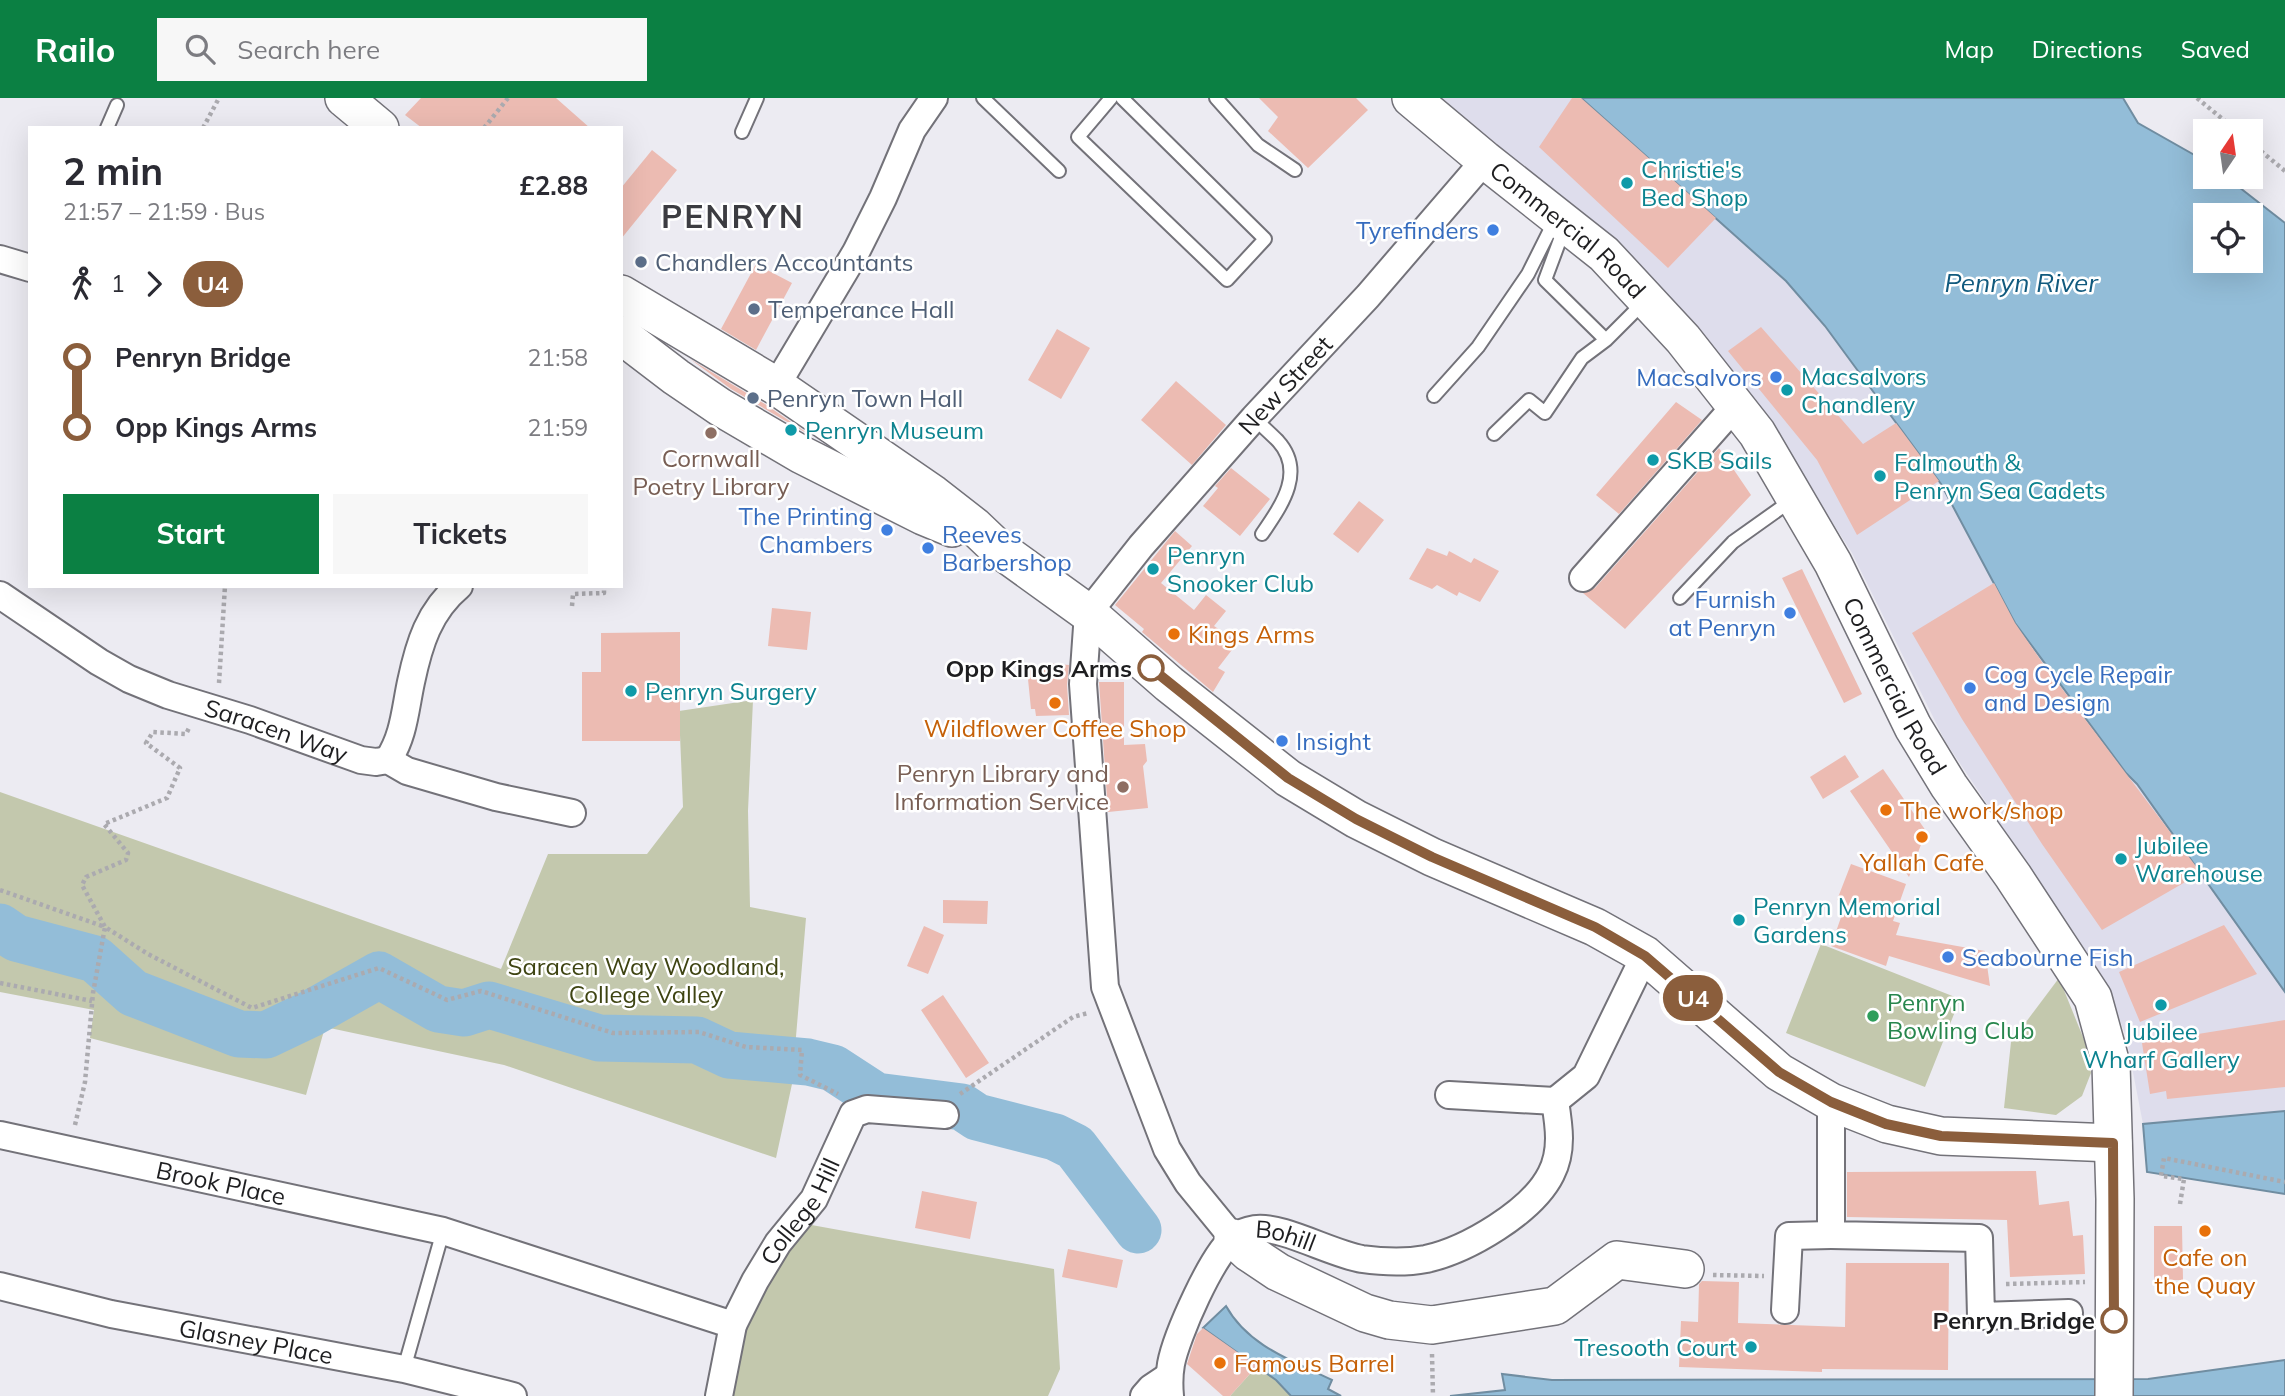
<!DOCTYPE html>
<meta charset="utf-8">
<style>
:root{--surface:#fff;--page:#f7f7f7;--text:#2b2b33;--muted:#7c7c81;--accent:#0b8043}
body{margin:0;font-family:Mulish,sans-serif;background:var(--page);color:var(--text);height:100vh;display:flex;flex-direction:column;font-size:26px;white-space:nowrap}
*{box-sizing:border-box;margin:0}
p{font-size:23px;color:var(--muted)}
.icon{flex:none;width:38px;height:38px;fill:none;stroke:currentColor;stroke-width:2;stroke-linecap:round;stroke-linejoin:round}
.map{position:relative;flex:1;overflow:hidden}
.side{position:absolute;left:28px;top:28px;width:595px;height:462px;display:flex;flex-direction:column;background:var(--surface);border-radius:0px;box-shadow:0 7px 28px #0002}
.side>*{flex:none}
.badge{padding:0 14px;border-radius:23px;font-size:24px;line-height:46px}
.needle{width:46px;rotate:13deg}
.fabs{position:absolute;left:2193px;top:21px;display:grid;gap:14px}
.fabs a{display:grid;place-items:center;width:70px;height:70px;border-radius:0px;background:var(--surface);box-shadow:0 7px 28px #0002;font-size:35px}
.map>.badge{position:absolute;translate:-50% -50%;box-shadow:0 0 0 4px #fff}
.legs{display:flex;align-items:center;gap:10px;height:77px;padding:0 35px;font-size:23px}
.legs p{margin-inline-start:auto}
.head{display:flex;align-items:center;justify-content:space-between;height:119px;padding:0 35px}
h1{font-size:38px;font-weight:700;line-height:52px}
.primary-button{display:flex;gap:14px;margin-top:auto;padding:14px 35px}
.primary-button a{flex:1;height:80px;border-radius:0px;background:var(--accent);color:#fff;font-size:28px;font-weight:700;line-height:80px;text-align:center}
.primary-button a+a{background:var(--page);color:var(--text)}
ul{padding:0 35px;list-style:none}
li{display:flex;align-items:center;gap:24px;height:70px;font-size:26px}
li i{display:grid;place-items:center;width:10px;height:100%;margin:0 9px;background:currentColor}
li i::after{content:'';width:18px;height:18px;margin:-9px;border:5px solid;border-radius:50%;background:var(--surface)}
li p{margin-inline-start:auto}
li:first-child i{background:linear-gradient(#0000 50%,currentColor 0)}
li:last-child i{background:linear-gradient(currentColor 50%,#0000 0)}
header{display:flex;align-items:center;gap:42px;box-sizing:border-box;height:98px;padding:0 35px;background:var(--accent);color:#fff}
header strong{font-size:33px}
nav{display:flex;gap:38px;margin-inline-start:auto;font-size:24px}
.search{width:490px;height:63px;background:var(--page);display:flex;align-items:center;gap:18px;box-sizing:border-box;padding:0 24px;border-radius:0px;color:var(--muted);font-size:26px}
.map>svg:first-child{display:block}
.built{fill:#deddec}
.green{fill:#c3c8ad}
.water{fill:#93bdd8;stroke:#708da1;stroke-width:2;fill-rule:evenodd}
.lines{fill:none;stroke-linecap:round;stroke-linejoin:round}
.river{stroke:#93bdd8;stroke-width:47}
.building{fill:#ecbbb2}
.lane-casing{stroke:#737279;stroke-width:16}
.street-casing{stroke:#737279;stroke-width:30}
.secondary-casing{stroke:#737279;stroke-width:40}
.path{stroke:#abaaaf;stroke-width:4.5;stroke-dasharray:3.5 3.5;stroke-linecap:butt}
.lane{stroke:#fff;stroke-width:12}
.street{stroke:#fff;stroke-width:26}
.secondary{stroke:#fff;stroke-width:37}
.line-1-casing{stroke:#fff;stroke-width:16}
.line-1{stroke:#8b5e3c;stroke-width:10}
.culture-dot{fill:#0f9aa8;stroke:#fff;stroke-width:2.5}
.shop-dot{fill:#3f7fe0;stroke:#fff;stroke-width:2.5}
.service-dot{fill:#5c6f8a;stroke:#fff;stroke-width:2.5}
.education-dot{fill:#8d6e63;stroke:#fff;stroke-width:2.5}
.food-dot{fill:#e8710a;stroke:#fff;stroke-width:2.5}
.stop-1-dot{fill:#fff;stroke:#8b5e3c;stroke-width:3.5}
.leisure-dot{fill:#2e9e5b;stroke:#fff;stroke-width:2.5}
.labels{text-anchor:middle;dominant-baseline:central;stroke-width:5;stroke-linejoin:round;paint-order:stroke}
.culture-label{font-size:24px;fill:#0d838f;stroke:#fff;text-anchor:start}
.shop-label{font-size:24px;fill:#366cbe;stroke:#fff;text-anchor:end}
.street-label{font-size:24px;fill:#1e1e20;stroke:#fff}
.service-label{font-size:24px;fill:#4e5e75;stroke:#fff;text-anchor:start}
.education-label{font-size:24px;fill:#785e54;stroke:#fff}
.food-label{font-size:24px;fill:#c56008;stroke:#fff;text-anchor:start}
.stop-label{font-size:24px;font-weight:bold;fill:#1e1e20;stroke:#fff;text-anchor:end}
.park-label{font-size:24px;fill:#3e4412;stroke:#fff}
.leisure-label{font-size:24px;fill:#27864d;stroke:#fff;text-anchor:start}
.water-label{font-size:26px;font-style:italic;fill:#115a7e;stroke:#fff}
.district-label{font-size:32px;font-weight:bold;letter-spacing:2px;fill:#3c3c41;stroke:#fff}
</style>
<header>
<strong>Railo</strong>
<div class="search"><svg class="icon" aria-label="search" viewBox="0 0 24 24"><circle cx="10" cy="10" r="6"/><path d="M15 15l6 6"/></svg>Search here</div>
<nav><a>Map</a><a>Directions</a><a>Saved</a></nav>
</header>
<div class="map">
<svg width="2285" height="1298" viewBox="0 0 2285 1298">
<rect width="100%" height="100%" fill="#ecebf2"/>
<path class="built" d="M1442 0H1581L1786 183 1825 228 1941 386 2015 525 2126 675 2137 686 2285 894V1013L2143 1026 2126 938 2104 881 1945 643 1852 455 1761 313 1629 160Z"/>
<path class="green" d="M753 602 748 713 750 809 806 820 792 986 776 1060 504 967 325 929 306 997 90 940 94 912 0 894V694L501 871 548 756H647L683 709 679 613Z
M1821 846 1960 901 1925 989 1786 935Z
M2059 880 2085 944 2091 975 2082 998 2056 1017 2004 1010 2011 944Z
M795 1124 1054 1171 1060 1271 1048 1298H719L733 1227Z
M1257 1268 1276 1282 1291 1298H1230Z"/>
<path class="water" d="M1581 0H2123L2138 25 2205 63V79H2226L2285 125V894L2137 686 2126 675 2015 525 1941 386 1825 228 1786 183ZM2205 117H2250V163H2205Z
M2285 1013V1096L2147 1074 2143 1026Z
M1226 1208C1248 1248 1293 1263 1332 1282L1328 1291 1341 1298H1291L1276 1282 1203 1230Z
M2285 1262V1298H1450L1505 1292 1502 1276 1552 1282 2148 1281Z"/>
<g class="lines">
<path class="river" d="M0 829 16 840 95 861 133 895 239 936 266 937 310 916 379 877 438 911 464 915 489 907 599 940 697 942 729 957 808 964 833 970 876 998 962 1009 977 1019 1055 1039 1075 1049 1138 1132"/>
</g>
<path class="building" d="M421 0H556L590 30H422L405 17Z
M1259 0H1356L1368 12 1308 70 1268 33 1278 19Z
M1572 0H1581L1716 120 1668 170 1539 49Z
M652 52 677 72 621 141V90Z
M756 166 792 185 756 252 721 231Z
M1761 229 1863 346 1896 325 1939 383 1857 437 1817 362 1728 253Z
M1057 231 1090 250 1061 301 1028 282Z
M690 261 765 306 813 339 731 291Z
M1176 283 1226 327 1192 367 1141 322Z
M1676 304 1702 322 1619 416 1596 397Z
M1719 350 1751 397 1625 531 1583 495 1595 490Z
M1231 370 1270 401 1240 438 1203 408 1218 390 1215 388Z
M1359 403 1384 422 1358 455 1333 436Z
M1175 433 1192 448 1161 485 1194 512 1206 497 1226 513 1214 528 1238 544 1218 570 1225 574 1213 594 1142 534 1144 531 1115 507Z
M1427 450 1447 458 1449 453 1471 465 1474 460 1499 473 1480 504 1459 494 1457 498 1437 487 1432 491 1409 481Z
M1802 471 1862 596 1844 605 1782 480Z
M1994 485 2015 525 2042 564 2201 775 2102 832 2042 746 1962 621 1912 535Z
M772 510 811 514 807 552 768 548Z
M680 534V643H582V574H601V535Z
M1046 565 1069 567 1067 587 1069 617 1036 618 1035 611H1031L1027 571H1044Z
M1099 584H1124V647L1145 646 1147 663 1143 668 1148 710 1108 714Z
M1845 657 1859 679 1823 701 1810 679Z
M1883 671 1926 733 1909 779 1850 693Z
M1851 766 1906 786 1893 823 1900 825 1896 837 1985 853 1990 888 1889 858 1886 868 1831 848 1846 805 1837 802Z
M943 802 988 803 987 826 943 825Z
M2224 827 2257 876 2140 924 2119 874Z
M924 828 944 837 928 876 907 868Z
M943 897 989 965 966 980 921 912Z
M2285 922V989L2167 1001 2166 993 2150 996 2142 945Z
M2036 1073 2039 1107 2069 1103 2073 1138 2083 1137 2085 1176 2010 1179 2007 1122 1847 1119V1074Z
M922 1093 977 1104 970 1141 915 1130Z
M2154 1128H2182L2183 1182H2154Z
M1068 1151 1123 1162 1117 1190 1062 1179Z
M1846 1165H1949L1948 1272 1822 1271V1274L1679 1269 1681 1223 1698 1224 1699 1186 1702 1183 1739 1184 1738 1225 1845 1229Z
M1203 1230 1257 1268 1230 1298H1223L1187 1266 1197 1236Z"/>
<g class="lines">
<defs>
<path id="lane" d="M983 0 1059 73
M1111 0 1078 39 1227 182 1265 141 1122 0
M1216 0 1258 47 1295 72
M107 30 117 7
M742 34 757 0
M1564 131 1545 182 1606 242
M1434 298 1478 249 1528 176 1555 122
M1254 320C1262 328 1270 335 1278 343 1306 374 1281 408 1262 436
M1494 336 1529 302 1545 315 1582 260 1606 242 1644 204
M1680 500 1733 444 1792 402
M404 1271 443 1133"/>
<g id="street">
<path d="M0 161 30 170"/>
<path d="M776 288 856 154 883 100 912 32 934 0"/>
<path d="M1583 480 1736 307"/>
<path id="s1" d="M0 497 99 564 129 581 168 597 250 622 361 662 376 664 388 662 407 673 496 699 572 715"/>
<path d="M388 662C404 638 405 612 411 584 419 546 429 513 459 488"/>
<path d="M1449 997 1555 1003"/>
<path d="M1555 1003 1586 978 1645 857"/>
<path d="M1831 1004V1137L1979 1140 1981 1218 2069 1215"/>
<path id="s2" d="M0 1037 443 1133 733 1227"/>
<path id="s3" d="M1233 1140 1188 1085 1167 1051 1105 889 1083 586 1088 515 1141 448 1254 320 1368 198 1485 62"/>
<path id="s4" d="M0 1188 111 1216 404 1271 513 1298"/>
<path d="M1785 1212 1789 1138 1831 1137"/>
<path id="s5" d="M719 1298 733 1227 755 1183 778 1145 814 1101 853 1016 867 1011 945 1017"/>
<path d="M1144 1298 1151 1290 1169 1278"/>
<path id="s6" d="M1170 1298C1169 1287 1169 1277 1171 1266 1176 1239 1213 1154 1235 1139 1240 1135 1249 1132 1255 1131 1281 1127 1332 1156 1362 1161 1383 1164 1405 1165 1426 1161 1467 1152 1532 1114 1551 1076 1563 1053 1559 1028 1555 1003"/>
</g>
<g id="secondary">
<path d="M344 0 380 30"/>
<path id="s7" d="M1411 0 1485 62 1604 156 1683 241 1757 335 1833 465 1913 629 1949 688 2013 778 2093 900 2111 966 2115 1101 2114 1298"/>
<path d="M621 196 776 288 933 396 974 428 995 448 1088 515 1169 586 1288 680 1356 721 1432 759 1595 829 1645 857 1779 974 1831 1004 1887 1026 1941 1038 2113 1045"/>
<path d="M621 237 676 279 720 309 802 357 923 418 952 430"/>
<path d="M1233 1140 1248 1154 1278 1174 1365 1215 1389 1222 1432 1227 1555 1208 1617 1162 1685 1171"/>
</g>
</defs>
<use href="#lane" class="lane-casing"/>
<use href="#street" class="street-casing"/>
<use href="#secondary" class="secondary-casing"/>
<path class="path" d="M2197 0 2237 33
M203 30 219 0
M484 30 508 0
M2250 44 2285 73
M572 508 573 496 604 495V488
M219 585 225 488
M0 792 105 829 82 787 86 779 126 762 128 755 104 726 167 700 180 670 146 645 153 634 186 636 189 630
M0 885 92 903
M960 996 1073 919 1088 915
M75 1027 85 984 93 895 105 829 148 856 252 910 379 870 447 902 481 893 613 935 699 934 746 949 802 952 800 977 838 996
M2180 1106 2184 1081 2161 1078 2164 1060 2285 1084
M1713 1177 1764 1178
M2006 1186 2085 1184
M1432 1256 1433 1298"/>
<use href="#lane" class="lane"/>
<use href="#street" class="street"/>
<use href="#secondary" class="secondary"/>
</g>
<g class="lines">
<defs>
<path id="line-1" d="M1151 570 1288 680 1356 721 1432 759 1595 829 1645 858 1779 974 1831 1004 1886 1026 1941 1038 2113 1045 2114 1222"/>
</defs>
<use href="#line-1" class="line-1-casing"/>
<use href="#line-1" class="line-1"/>
</g>
<g class="culture-dot">
<circle cx="1627" cy="85" r="7"/>
<circle cx="1787" cy="292" r="7"/>
<circle cx="791" cy="332" r="7"/>
<circle cx="1653" cy="362" r="7"/>
<circle cx="1880" cy="378" r="7"/>
<circle cx="1153" cy="471" r="7"/>
<circle cx="631" cy="593" r="7"/>
<circle cx="2121" cy="761" r="7"/>
<circle cx="1739" cy="822" r="7"/>
<circle cx="2161" cy="907" r="7"/>
<circle cx="1751" cy="1249" r="7"/>
</g>
<g class="shop-dot">
<circle cx="1493" cy="132" r="7"/>
<circle cx="1776" cy="279" r="7"/>
<circle cx="887" cy="432" r="7"/>
<circle cx="928" cy="450" r="7"/>
<circle cx="1790" cy="515" r="7"/>
<circle cx="1970" cy="590" r="7"/>
<circle cx="1282" cy="643" r="7"/>
<circle cx="1948" cy="859" r="7"/>
</g>
<g class="service-dot">
<circle cx="641" cy="164" r="7"/>
<circle cx="754" cy="211" r="7"/>
<circle cx="753" cy="300" r="7"/>
</g>
<g class="education-dot">
<circle cx="711" cy="335" r="7"/>
<circle cx="1123" cy="689" r="7"/>
</g>
<g class="food-dot">
<circle cx="1174" cy="536" r="7"/>
<circle cx="1055" cy="605" r="7"/>
<circle cx="1886" cy="712" r="7"/>
<circle cx="1922" cy="739" r="7"/>
<circle cx="2205" cy="1133" r="7"/>
<circle cx="1220" cy="1265" r="7"/>
</g>
<g class="stop-1-dot">
<circle cx="1151" cy="570" r="12"/>
<circle cx="2114" cy="1222" r="12"/>
</g>
<circle class="leisure-dot" cx="1873" cy="918" r="7"/>
<g class="labels">
<g class="culture-label">
<text x="1641" y="71">Christie's<tspan x="1641" dy="28">Bed Shop</tspan></text>
<text x="1801" y="278">Macsalvors<tspan x="1801" dy="28">Chandlery</tspan></text>
<text x="805" y="332">Penryn Museum</text>
<text x="1667" y="362">SKB Sails</text>
<text x="1894" y="364">Falmouth &amp;<tspan x="1894" dy="28">Penryn Sea Cadets</tspan></text>
<text x="1167" y="457">Penryn<tspan x="1167" dy="28">Snooker Club</tspan></text>
<text x="645" y="593">Penryn Surgery</text>
<text x="2135" y="747">Jubilee<tspan x="2135" dy="28">Warehouse</tspan></text>
<text x="1753" y="808">Penryn Memorial<tspan x="1753" dy="28">Gardens</tspan></text>
<text x="2161" y="933" text-anchor="middle">Jubilee<tspan x="2161" dy="28">Wharf Gallery</tspan></text>
<text x="1737" y="1249" text-anchor="end">Tresooth Court</text>
</g>
<g class="shop-label">
<text x="1479" y="132">Tyrefinders</text>
<text x="1762" y="279">Macsalvors</text>
<text x="873" y="418">The Printing<tspan x="873" dy="28">Chambers</tspan></text>
<text x="942" y="436" text-anchor="start">Reeves<tspan x="942" dy="28">Barbershop</tspan></text>
<text x="1776" y="501">Furnish<tspan x="1776" dy="28">at Penryn</tspan></text>
<text x="1984" y="576" text-anchor="start">Cog Cycle Repair<tspan x="1984" dy="28">and Design</tspan></text>
<text x="1296" y="643" text-anchor="start">Insight</text>
<text x="1962" y="859" text-anchor="start">Seabourne Fish</text>
</g>
<g class="street-label">
<text stroke="none"><textPath href="#s7" startOffset="205">Commercial Road</textPath></text>
<text stroke="none"><textPath href="#s3" startOffset="961">New Street</textPath></text>
<text stroke="none"><textPath href="#s7" startOffset="772">Commercial Road</textPath></text>
<text stroke="none"><textPath href="#s1" startOffset="310">Saracen Way</textPath></text>
<text stroke="none"><textPath href="#s2" startOffset="226">Brook Place</textPath></text>
<text stroke="none"><textPath href="#s5" startOffset="205">College Hill</textPath></text>
<text stroke="none"><textPath href="#s6" startOffset="229">Bohill</textPath></text>
<text stroke="none"><textPath href="#s4" startOffset="262">Glasney Place</textPath></text>
</g>
<g class="service-label">
<text x="655" y="164">Chandlers Accountants</text>
<text x="768" y="211">Temperance Hall</text>
<text x="767" y="300">Penryn Town Hall</text>
</g>
<g class="education-label">
<text x="711" y="360">Cornwall<tspan x="711" dy="28">Poetry Library</tspan></text>
<text x="1109" y="675" text-anchor="end">Penryn Library and<tspan x="1109" dy="28">Information Service</tspan></text>
</g>
<g class="food-label">
<text x="1188" y="536">Kings Arms</text>
<text x="1055" y="630" text-anchor="middle">Wildflower Coffee Shop</text>
<text x="1900" y="712">The work/shop</text>
<text x="1922" y="764" text-anchor="middle">Yallah Cafe</text>
<text x="2205" y="1159" text-anchor="middle">Cafe on<tspan x="2205" dy="28">the Quay</tspan></text>
<text x="1234" y="1265">Famous Barrel</text>
</g>
<g class="stop-label">
<text x="1132" y="570">Opp Kings Arms</text>
<text x="2095" y="1222">Penryn Bridge</text>
</g>
<g class="park-label">
<text x="646" y="868">Saracen Way Woodland,<tspan x="646" dy="28">College Valley</tspan></text>
</g>
<g class="leisure-label">
<text x="1887" y="904">Penryn<tspan x="1887" dy="28">Bowling Club</tspan></text>
</g>
<g class="water-label">
<text x="2021" y="184">Penryn River</text>
</g>
<g class="district-label">
<text x="733" y="118">PENRYN</text>
</g>
</g>
</svg>
<div class="fabs">
<a><svg class="needle" viewBox="-14 -14 28 28"><path d="M0-13l5 13h-10z" fill="#e53935"/><path d="M0 13l5-13h-10z" fill="#7c7c81"/></svg></a>
<a><svg class="icon" aria-label="locate" viewBox="0 0 24 24"><circle cx="12" cy="12" r="6"/><path d="M12 2v4M12 18v4M2 12h4M18 12h4"/></svg></a>
</div>
<b class="badge" style="left:1693px;top:900px;background:#8b5e3c;color:#fff">U4</b>
<section class="side">
<div class="head"><div><h1>2 min</h1><p>21:57 – 21:59 · Bus</p></div><b>£2.88</b></div>
<div class="legs"><svg class="icon" aria-label="walk" viewBox="0 0 24 24"><circle cx="13" cy="4" r="2"/><path d="M13 8l-2 6 4 7M11 14l-3 7M7 12l3-4h3l4 4"/></svg>1<svg class="icon" aria-label="forward" viewBox="0 0 24 24"><path d="M9 5l7 7-7 7"/></svg><b class="badge" style="background:#8b5e3c;color:#fff">U4</b></div>
<ul>
<li><i style="color:#8b5e3c"></i><b>Penryn Bridge</b><p>21:58</p></li>
<li><i style="color:#8b5e3c"></i><b>Opp Kings Arms</b><p>21:59</p></li>
</ul>
<div class="primary-button"><a>Start</a><a>Tickets</a></div>
</section>
</div>
